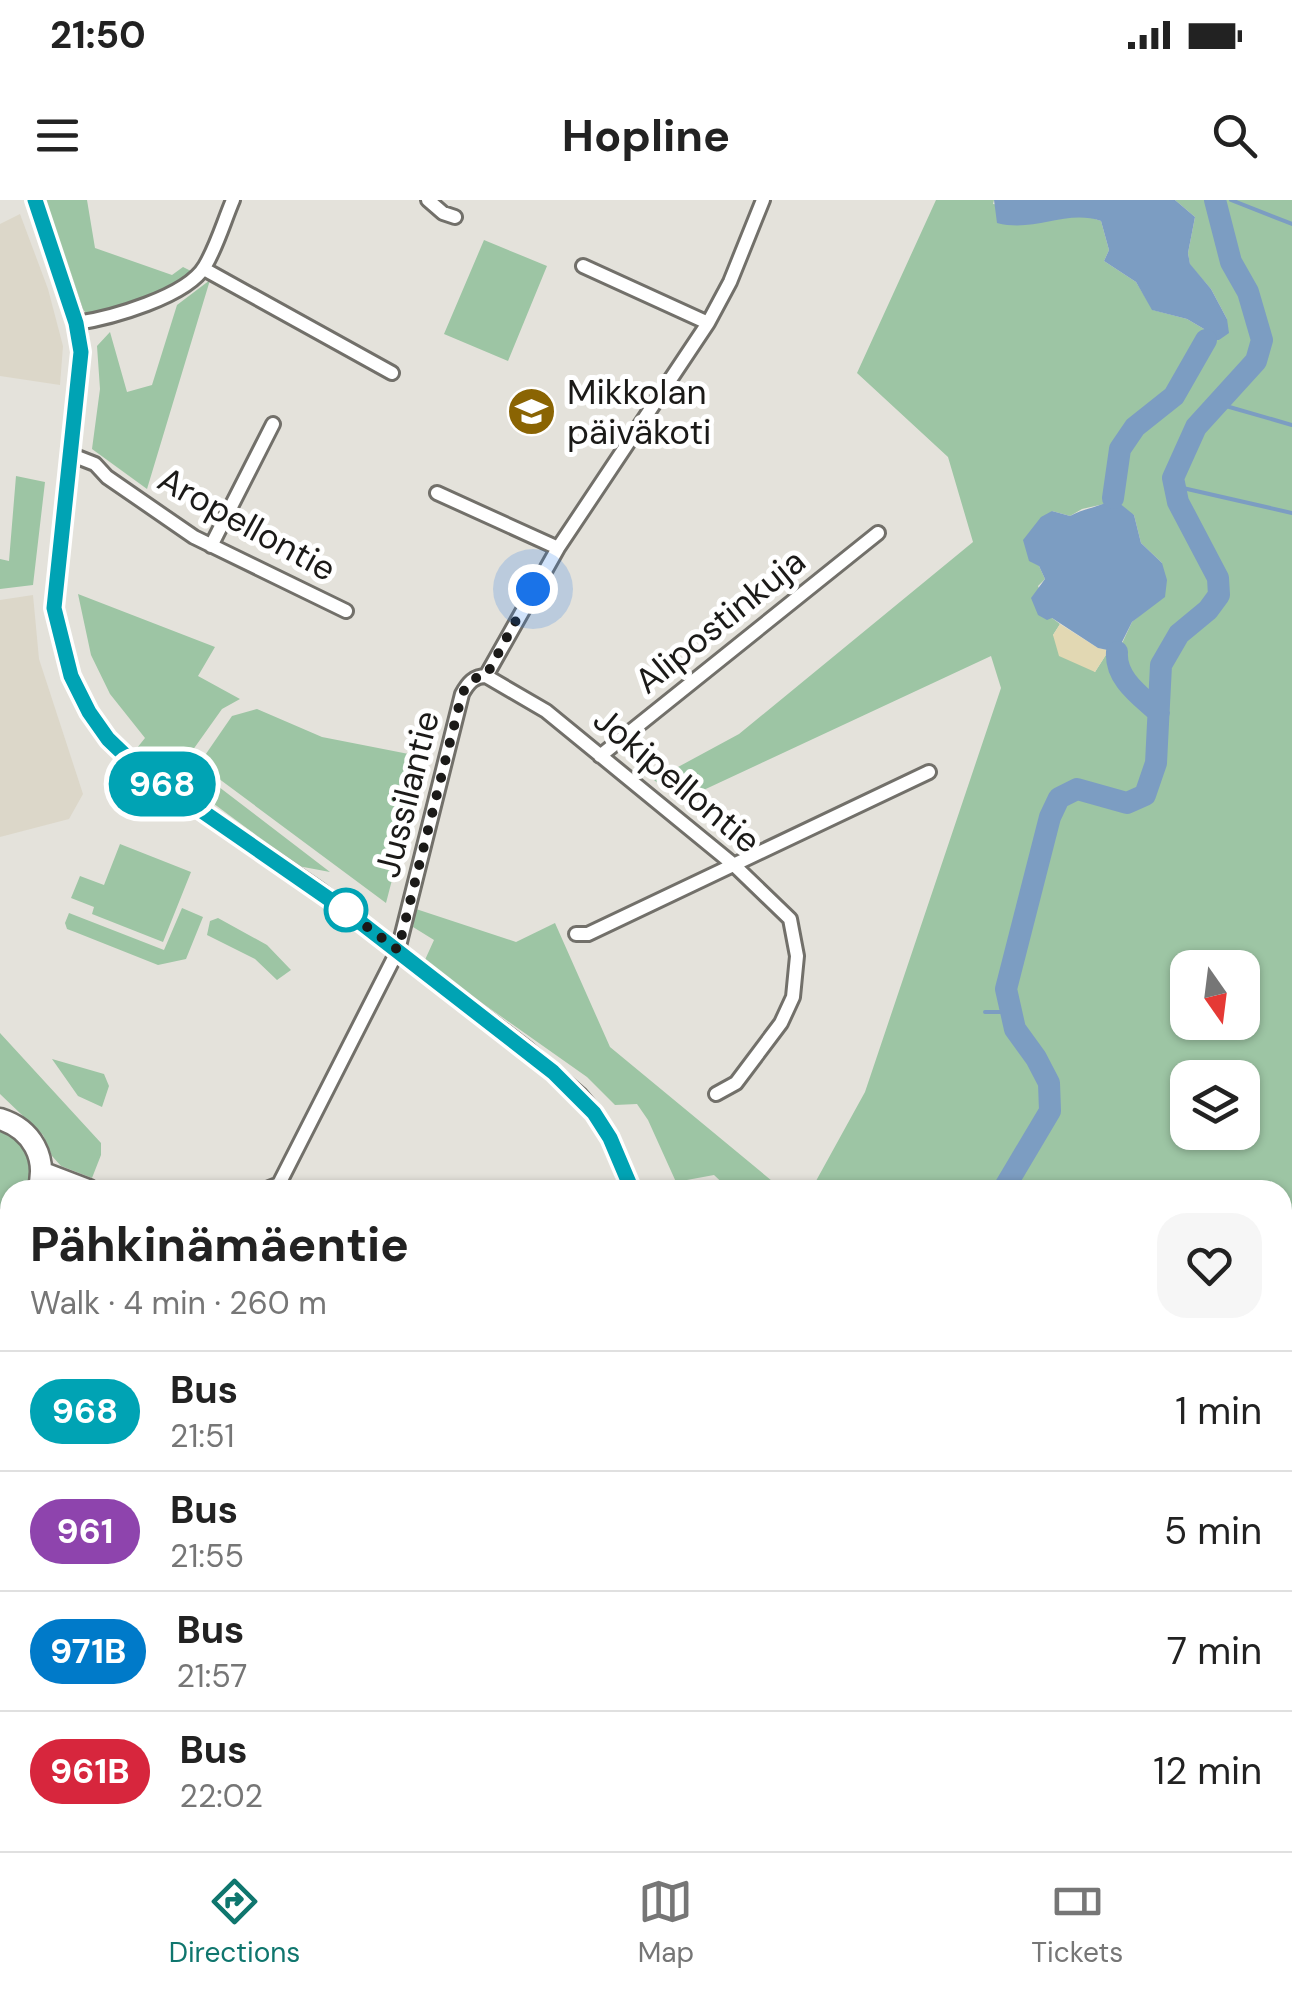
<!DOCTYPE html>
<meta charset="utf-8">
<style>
:root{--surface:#fff;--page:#f6f6f6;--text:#222;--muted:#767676;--line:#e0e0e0;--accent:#0f766e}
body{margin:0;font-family:"DM Sans",sans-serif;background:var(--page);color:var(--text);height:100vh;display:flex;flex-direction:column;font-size:38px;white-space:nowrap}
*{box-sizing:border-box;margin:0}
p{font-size:32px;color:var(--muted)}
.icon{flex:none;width:55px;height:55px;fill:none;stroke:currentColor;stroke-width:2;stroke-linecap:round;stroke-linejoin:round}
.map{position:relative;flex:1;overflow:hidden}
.panel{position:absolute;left:0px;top:980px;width:1292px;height:672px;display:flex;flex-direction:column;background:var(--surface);border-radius:30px 30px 0 0;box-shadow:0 2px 8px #0004}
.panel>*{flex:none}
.badge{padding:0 20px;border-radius:32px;font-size:35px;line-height:65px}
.needle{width:65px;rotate:166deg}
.fabs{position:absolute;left:1170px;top:750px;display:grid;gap:20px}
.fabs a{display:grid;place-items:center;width:90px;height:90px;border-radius:20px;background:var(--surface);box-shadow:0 2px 8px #0004;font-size:50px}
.you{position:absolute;width:50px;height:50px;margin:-25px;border:8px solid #fff;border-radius:50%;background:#1a73e8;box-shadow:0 0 0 15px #1a73e833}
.map>.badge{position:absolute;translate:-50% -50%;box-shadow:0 0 0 5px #fff}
.round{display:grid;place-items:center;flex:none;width:105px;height:105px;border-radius:30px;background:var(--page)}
.overview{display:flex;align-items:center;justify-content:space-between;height:170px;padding:0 30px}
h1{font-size:48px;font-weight:700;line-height:75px}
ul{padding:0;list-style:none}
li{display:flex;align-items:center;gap:30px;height:120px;padding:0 30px;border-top:2px solid var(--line)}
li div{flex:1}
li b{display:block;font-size:38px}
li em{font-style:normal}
li .badge{min-width:110px;font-weight:700;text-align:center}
.status{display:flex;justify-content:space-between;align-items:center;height:70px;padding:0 50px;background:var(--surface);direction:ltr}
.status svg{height:28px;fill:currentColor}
header{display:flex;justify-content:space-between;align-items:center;height:130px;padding:0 30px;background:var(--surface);font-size:45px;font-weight:700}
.tabs{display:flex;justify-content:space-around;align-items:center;height:140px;border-top:2px solid var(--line);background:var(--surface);font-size:28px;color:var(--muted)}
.tabs a{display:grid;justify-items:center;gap:5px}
.tabs .current{color:var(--accent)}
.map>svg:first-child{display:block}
.built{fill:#dcd7c9}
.green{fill:#9dc5a4;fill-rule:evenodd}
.sand{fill:#e2d8b3}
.water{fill:#7c9dc2}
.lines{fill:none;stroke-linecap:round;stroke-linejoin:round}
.stream{stroke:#7c9dc2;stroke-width:4}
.river{stroke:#7c9dc2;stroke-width:22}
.minor-casing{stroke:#72706a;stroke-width:18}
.tertiary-casing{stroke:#72706a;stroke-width:20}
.primary-casing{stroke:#72706a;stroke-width:25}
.minor{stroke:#fff;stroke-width:12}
.tertiary{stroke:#fff;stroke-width:15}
.primary{stroke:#fff;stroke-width:20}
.line-casing{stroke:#fff;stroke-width:22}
.line{stroke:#00a3b4;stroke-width:15}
.walk{stroke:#1b1a18;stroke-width:10;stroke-dasharray:0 18}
.stop-dot{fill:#fff;stroke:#00a3b4;stroke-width:5}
.labels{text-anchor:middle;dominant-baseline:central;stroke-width:10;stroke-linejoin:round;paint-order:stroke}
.poi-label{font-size:35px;fill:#1b1a18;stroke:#fff;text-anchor:start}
.street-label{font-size:35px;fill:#1b1a18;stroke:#fff}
</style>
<div class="status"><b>21:50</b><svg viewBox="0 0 49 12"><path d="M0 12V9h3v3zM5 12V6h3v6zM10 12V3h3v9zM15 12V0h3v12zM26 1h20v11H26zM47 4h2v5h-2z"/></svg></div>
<header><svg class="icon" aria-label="menu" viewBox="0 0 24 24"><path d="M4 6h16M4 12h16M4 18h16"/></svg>Hopline<svg class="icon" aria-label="search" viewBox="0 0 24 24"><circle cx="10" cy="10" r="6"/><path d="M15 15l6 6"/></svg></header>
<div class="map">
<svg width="1292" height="1651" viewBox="0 0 1292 1651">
<rect width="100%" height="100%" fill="#e4e2db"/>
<path class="built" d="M20 14 48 89 63 146 60 185 0 176V24Z
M33 395 39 459 83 594 69 619 0 637V400Z"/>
<path class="green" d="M45 0H87L95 48 172 75 183 67 193 72C163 94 125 108 88 116L79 104Z
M936 0H994L993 4 1084 15 1101 21 1109 50 1104 61 1136 82 1153 110 1187 119 1204 129 1207 140H1219L1227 119 1211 89 1190 65 1188 53 1195 17 1175 0H1292V1335L1282 1332V990H811L865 892 1001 488 991 456 680 601 654 580 739 534 973 342 948 257 857 173ZM1104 304 1134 315 1141 343 1162 363 1146 410 1132 422 1118 452 1109 450 1095 472 1053 435 1060 424 1052 418 1038 386 1045 379 1039 366 1052 311 1070 316 1082 309ZM1188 768H1242V822H1188ZM1188 878H1242V932H1188Z
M484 40 547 66 508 161 444 134Z
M210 80 147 289 92 249 100 189 97 146 110 132 127 192 152 185 177 105Z
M16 276 45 282 33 385 0 389V359L9 361Z
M78 394 215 447 198 476 240 499 222 509 185 561 330 672 298 666 202 595 197 599 133 553 145 538 110 494 91 455Z
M257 509 322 537 424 557 386 703 199 564 232 516Z
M120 644 191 672 163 742 92 714 94 707 71 698 80 676 104 685Z
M182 708 203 717 186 759 158 765 75 732 67 729 65 723 69 713 164 750Z
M416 709 516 742 555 723 610 847 783 990H730L714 975 676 982 648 920 637 904 615 905 587 877 424 762 434 740 413 727Z
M218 718 267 745 291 770 277 780 255 759 207 735 210 721Z
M0 833 101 943V955L92 978 61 966 52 956 43 935 0 894Z
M52 859 104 874 109 886 102 907 78 896Z
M0 928C27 944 38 957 29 990H10V1009L0 1013Z
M0 1064 10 1067 8 1180 2 1182Z
M1121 1643 1132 1651H889L873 1643Z"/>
<path class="sand" d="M1060 424 1098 448 1109 450 1095 472 1059 456 1053 435Z"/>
<path class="water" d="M994 0H1175L1195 17 1188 53 1190 64 1211 89 1227 119 1229 133 1219 140H1206L1204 129 1187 119 1152 110 1136 82 1104 61 1109 50 1101 21C1066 9 1035 33 997 23Z
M1113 298 1134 315 1141 343 1162 363 1167 380 1165 397 1132 422 1117 452 1098 448 1052 418 1047 420 1038 415 1031 398 1045 379 1039 366 1029 361 1023 340 1041 317 1052 311 1070 316C1084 308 1100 308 1113 298Z"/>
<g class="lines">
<path class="stream" d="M1231 0 1292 24
M1219 204 1292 225
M1174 286 1292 313
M985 812H1011
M1282 1355 1292 1354
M1282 1384 1292 1383
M1282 1413H1292
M1282 1444 1292 1443
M1282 1492 1292 1491
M1282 1541 1292 1540
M1282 1591 1292 1590
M1282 1640H1292
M1105 1642 1115 1651
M465 1651 472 1642
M1130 1651 1251 1642"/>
<path class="river" d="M1113 298 1120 249 1135 227 1174 196 1206 140
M1117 452C1115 479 1141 496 1159 513
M1003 990 1050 911 1049 883 1036 858 1015 829 1006 789 1050 617 1059 598 1077 589 1127 603 1145 595 1156 563 1161 465 1179 434 1208 410 1219 395 1218 378 1178 302 1173 278 1196 227 1256 161 1262 140 1248 92 1231 62 1215 0
M929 1651 934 1642"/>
<defs>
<path id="minor" d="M428 0 443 13 455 17
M583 66 708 123
M204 69 392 173
M77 123C110 118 187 97 205 66 217 46 224 21 233 0
M72 255 95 264 107 277 194 337 346 411
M437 293 558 348
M211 346 273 224
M486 476 546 511 734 665 790 719 797 756 793 797 781 823 736 883 716 894
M600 556 878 333
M576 734H588L929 572
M264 990 279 984 398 750 462 494C468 483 474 476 486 476L558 348 708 123 730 82 763 0
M181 1651 182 1642"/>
<path id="tertiary" d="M35 0 77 123 81 153 54 408 71 476 89 512 108 539 134 564 318 690 527 850 579 895 594 913 610 937 631 990
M0 1417 10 1418
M0 1439H10
M294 1651 296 1642"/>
<path id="primary" d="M0 919C32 929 48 958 38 990
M41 972 88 990
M0 1021 10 1018
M0 1260 10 1384
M819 1642 828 1651
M2 1651 10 1615"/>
</defs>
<use href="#minor" class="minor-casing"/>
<use href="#tertiary" class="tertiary-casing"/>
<use href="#primary" class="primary-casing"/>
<use href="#minor" class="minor"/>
<use href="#tertiary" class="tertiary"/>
<use href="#primary" class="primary"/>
</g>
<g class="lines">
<defs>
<path id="line" d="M35 0 76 123 81 152 54 408 71 476 89 512 108 539 134 564 342 708 553 872 594 913 610 938 632 990"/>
</defs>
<use href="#line" class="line-casing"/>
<use href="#line" class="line"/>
<path class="walk" d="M346 710 342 708 398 750 462 494C468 483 474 476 486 476L533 389"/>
</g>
<defs>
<symbol id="school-disc" viewBox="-11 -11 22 22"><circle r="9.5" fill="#8a6403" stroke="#fff"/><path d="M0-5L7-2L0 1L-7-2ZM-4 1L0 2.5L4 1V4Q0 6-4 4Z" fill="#fff"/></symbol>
</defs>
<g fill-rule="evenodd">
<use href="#school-disc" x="504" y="184" width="55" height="55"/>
</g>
<circle class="stop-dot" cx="346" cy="710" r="20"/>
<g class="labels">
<g class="poi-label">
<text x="567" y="192">Mikkolan<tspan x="567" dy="40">päiväkoti</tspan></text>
</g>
<g class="street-label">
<text transform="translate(247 324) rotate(29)">Aropellontie</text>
<text transform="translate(720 421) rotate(-39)">Alipostinkuja</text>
<text transform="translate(677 580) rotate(40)">Jokipellontie</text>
<text transform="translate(407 594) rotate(-76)">Jussilantie</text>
</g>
</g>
</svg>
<div class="fabs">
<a><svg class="needle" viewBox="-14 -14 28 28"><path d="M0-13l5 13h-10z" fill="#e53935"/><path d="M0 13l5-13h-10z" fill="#767676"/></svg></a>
<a><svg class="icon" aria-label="layers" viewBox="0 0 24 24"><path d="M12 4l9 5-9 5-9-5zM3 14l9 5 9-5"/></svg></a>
</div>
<div class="you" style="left:533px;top:389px"></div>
<b class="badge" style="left:162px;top:584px;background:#00a3b4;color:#fff">968</b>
<section class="panel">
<div class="overview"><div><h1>Pähkinämäentie</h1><p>Walk · 4 min · 260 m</p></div><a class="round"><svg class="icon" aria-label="heart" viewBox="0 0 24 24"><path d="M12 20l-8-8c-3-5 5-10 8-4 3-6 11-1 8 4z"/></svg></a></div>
<ul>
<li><span class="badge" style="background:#00a3b4;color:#fff">968</span><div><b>Bus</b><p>21:51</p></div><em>1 min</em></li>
<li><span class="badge" style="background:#8e44ad;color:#fff">961</span><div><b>Bus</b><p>21:55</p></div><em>5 min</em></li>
<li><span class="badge" style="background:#007ac9;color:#fff">971B</span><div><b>Bus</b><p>21:57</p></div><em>7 min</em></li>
<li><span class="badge" style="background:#d7263d;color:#fff">961B</span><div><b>Bus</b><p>22:02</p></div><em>12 min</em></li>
</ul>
</section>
</div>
<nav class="tabs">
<a class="current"><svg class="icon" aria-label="directions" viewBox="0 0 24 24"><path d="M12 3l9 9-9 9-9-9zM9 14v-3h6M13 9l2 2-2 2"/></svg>Directions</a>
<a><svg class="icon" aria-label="map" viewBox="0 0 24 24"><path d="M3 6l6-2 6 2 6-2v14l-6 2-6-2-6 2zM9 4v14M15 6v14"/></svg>Map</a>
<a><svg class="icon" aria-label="tickets" viewBox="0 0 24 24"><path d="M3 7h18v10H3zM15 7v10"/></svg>Tickets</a>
</nav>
